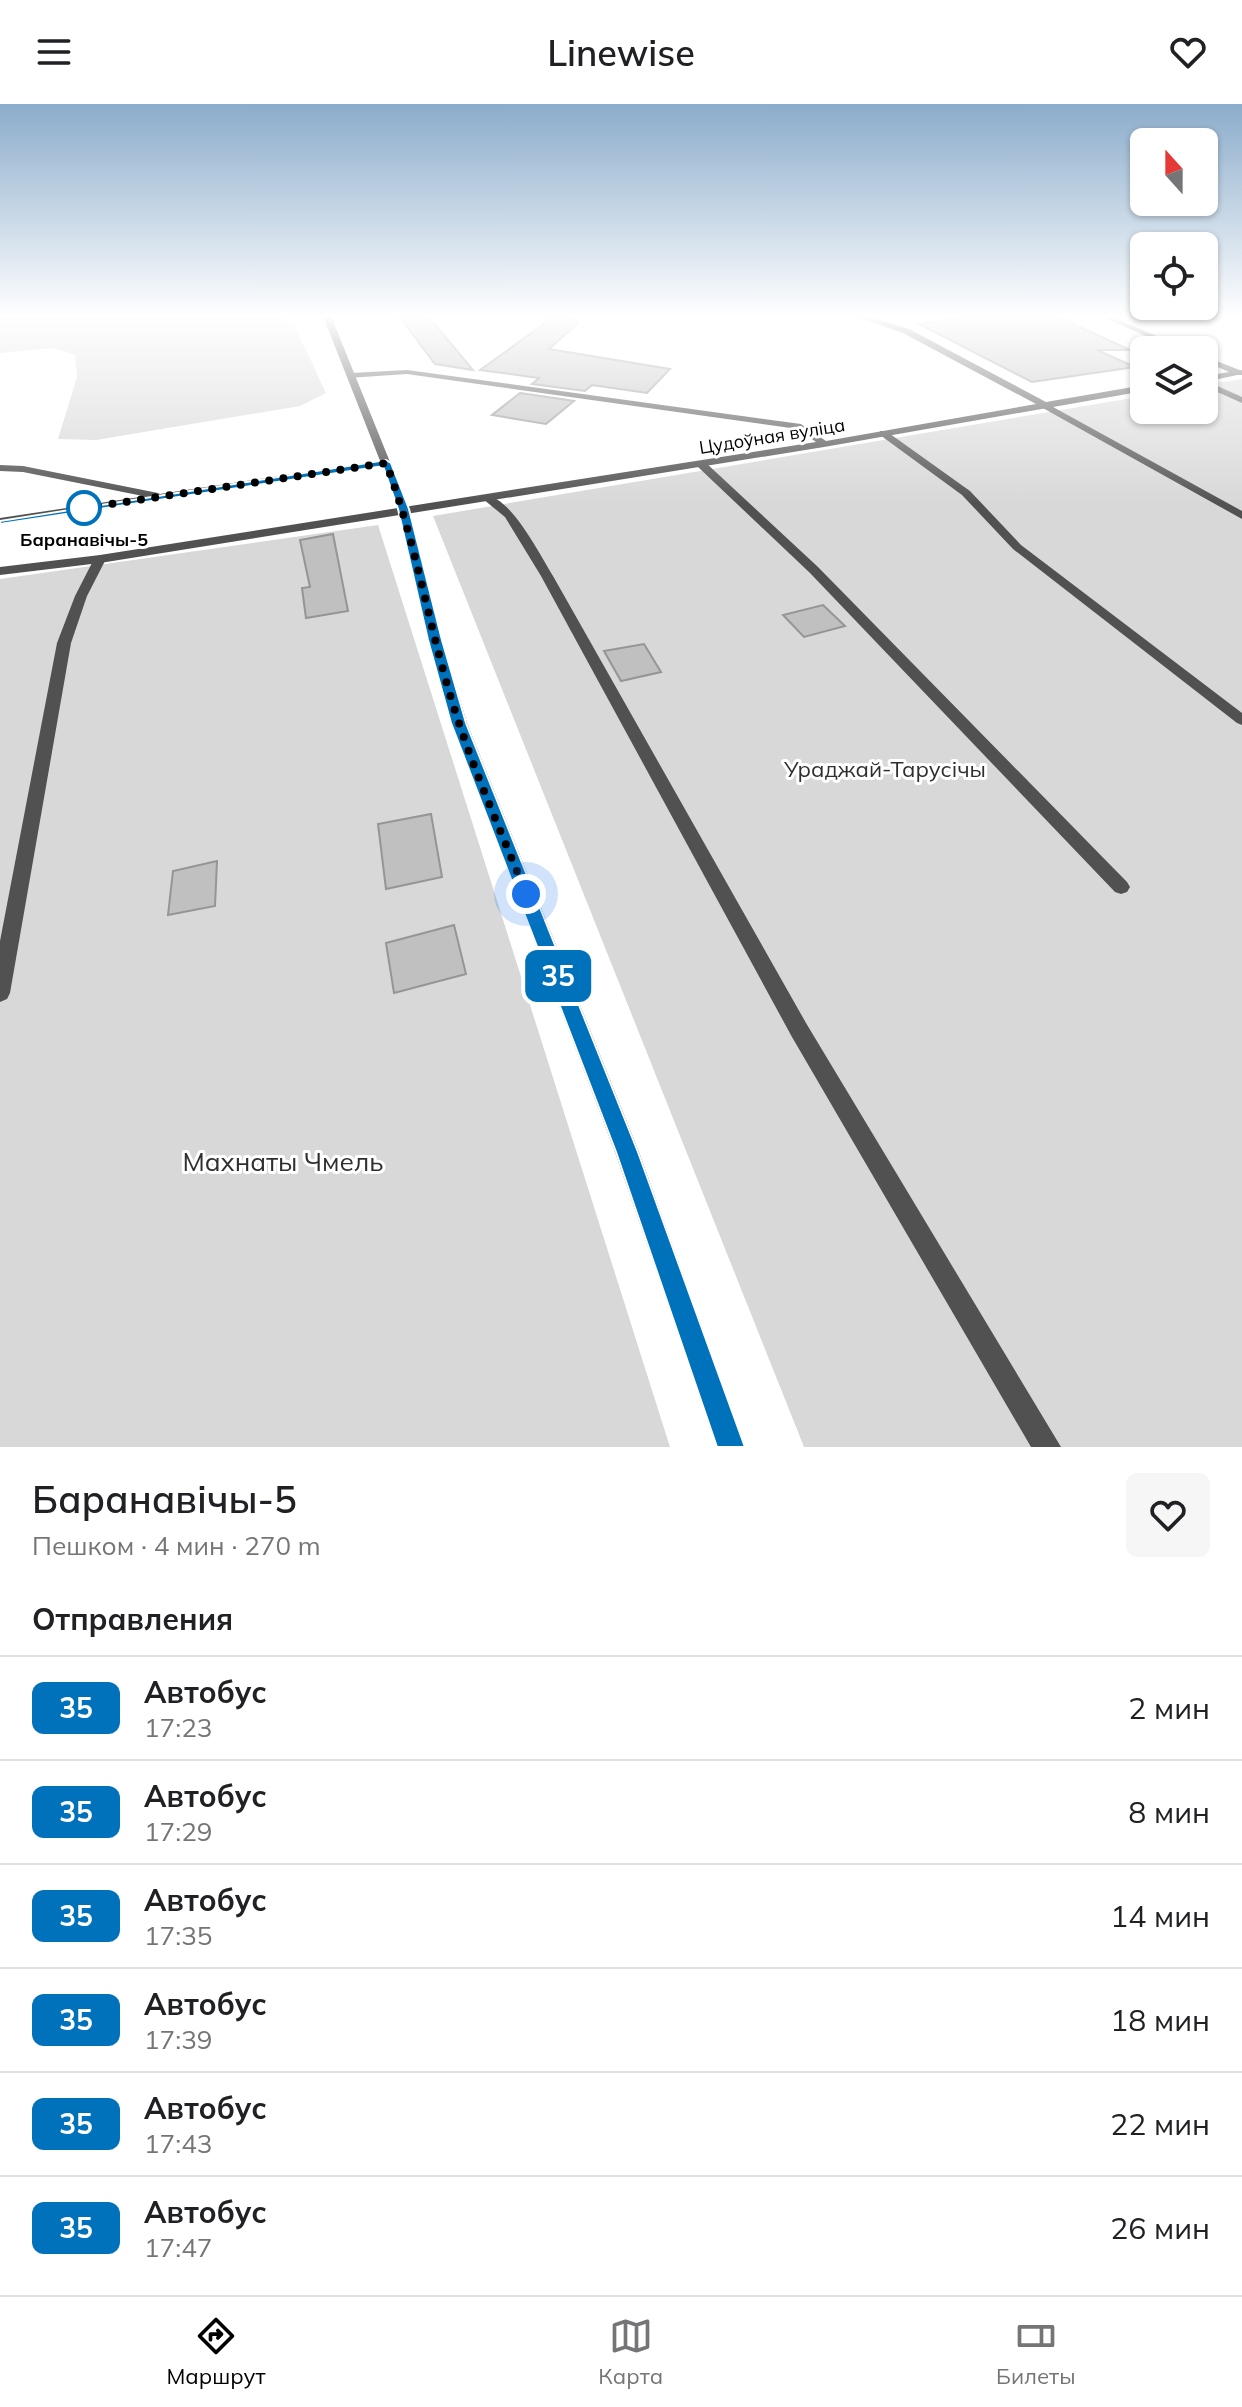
<!DOCTYPE html>
<html lang="ru">
<meta charset="utf-8">
<style>
:root{--surface:#fff;--page:#f6f6f6;--text:#202124;--muted:#757577;--line:#e0e0e0;--accent:#000}
body{margin:0;font-family:Mulish,sans-serif;background:var(--page);color:var(--text);height:100vh;display:flex;flex-direction:column;font-size:30px;white-space:nowrap}
*{box-sizing:border-box;margin:0}
p{font-size:26px;color:var(--muted)}
.icon{flex:none;width:44px;height:44px;fill:none;stroke:currentColor;stroke-width:2;stroke-linecap:round;stroke-linejoin:round}
.map{position:relative;height:1343px;overflow:hidden}
.details{display:flex;flex-direction:column;background:var(--surface);flex:1}
.details>*{flex:none}
.badge{padding:0 16px;border-radius:12px;font-size:28px;line-height:52px}
.needle{width:52px;rotate:339deg}
.fabs{position:absolute;left:1130px;top:24px;display:grid;gap:16px}
.fabs a{display:grid;place-items:center;width:88px;height:88px;border-radius:12px;background:var(--surface);box-shadow:0 2px 6px #0004;font-size:40px}
.you{position:absolute;width:40px;height:40px;margin:-20px;border:6px solid #fff;border-radius:50%;background:#1a73e8;box-shadow:0 0 0 12px #1a73e833}
.map>.badge{position:absolute;translate:-50% -50%;box-shadow:0 0 0 4px #fff}
h2{padding:0 32px;font-size:30px;line-height:72px}
.round{display:grid;place-items:center;flex:none;width:84px;height:84px;border-radius:12px;background:var(--page)}
.overview{display:flex;align-items:center;justify-content:space-between;height:136px;padding:0 32px}
h1{font-size:38px;font-weight:600;line-height:60px}
ul{padding:0;list-style:none}
li{display:flex;align-items:center;gap:24px;height:104px;padding:0 32px;border-top:2px solid var(--line)}
li div{flex:1}
li b{display:block;font-size:30px}
li em{font-style:normal}
li .badge{min-width:88px;font-weight:700;text-align:center}
header{display:flex;justify-content:space-between;align-items:center;height:104px;padding:0 32px;background:var(--surface);font-size:36px;font-weight:600}
.tabs{display:flex;justify-content:space-around;align-items:center;height:112px;border-top:2px solid var(--line);background:var(--surface);font-size:22px;color:var(--muted)}
.tabs a{display:grid;justify-items:center;gap:4px}
.tabs .active{color:var(--accent)}
.map>svg:first-child{display:block}
.green{fill:#d8d8d8}
.building{fill:#c0c0c0;stroke:#959595;stroke-width:2}
.lines{fill:none;stroke-linecap:round;stroke-linejoin:round}
.service{fill:#515151;fill-rule:evenodd}
.minor{fill:#515151;fill-rule:evenodd}
.tertiary{fill:#515151;fill-rule:evenodd}
.line{fill:#0072bc;stroke:#fff;stroke-width:2}
.walk{stroke:#000;stroke-width:8;stroke-dasharray:0 14.4}
.stop-dot{fill:#fff;stroke:#0072bc;stroke-width:4}
.labels{text-anchor:middle;dominant-baseline:central;stroke-width:6;stroke-linejoin:round;paint-order:stroke}
.far-street-label{font-size:18px;fill:#000;stroke:#fff}
.far-stop-label{font-size:18px;font-weight:bold;fill:#000;stroke:#fff}
.park-label{font-size:22px;fill:#2f2f2f;stroke:#fff}
.near-park-label{font-size:26px;fill:#2f2f2f;stroke:#fff}
</style>
<header><svg class="icon" aria-label="menu" viewBox="0 0 24 24"><path d="M4 6h16M4 12h16M4 18h16"/></svg>Linewise<svg class="icon" aria-label="heart" viewBox="0 0 24 24"><path d="M12 20l-8-8c-3-5 5-10 8-4 3-6 11-1 8 4z"/></svg></header>
<div class="map">
<svg width="1242" height="1343" viewBox="0 0 1242 1343">
<rect width="100%" height="100%" fill="#fff"/>
<path class="green" d="M0 212H276L295 223 326 289 300 302 96 336 58 335 77 273 75 251 54 244 0 249Z
M1242 275V1343H804L433 412 1144 292V306H1204V281Z
M378 421 670 1343H0V475Z"/>
<path class="building" d="M399 212H428L473 266 435 260Z
M555 212H572L578 219 549 245 670 265 647 289 592 281 585 287 532 280 539 274 480 266Z
M976 212H1056L1130 246H1097L1135 263 1032 278 919 220Z
M520 289 574 297 546 320 492 311Z
M333 430 348 507 306 514 302 484 310 483 300 436Z
M823 501 845 522 804 533 783 511Z
M644 540 661 568 621 577 604 547Z
M431 710 442 773 386 785 378 720Z
M217 757 215 802 168 811 173 767Z
M454 821 466 870 394 889 386 839Z"/>
<g class="lines">
<path class="service" d="M1100 212H1110L1189 246H1178Z
M1204 252 1242 267V271H1236L1204 257Z
M1204 276 1242 293V299L1204 282Z
M1044 298 1242 407V415L1041 303V299Z
M880 327H886L970 387 1021 441 1242 609V621L1237 619 1013 445 962 391 880 331Z
M697 358H705L818 463 1127 778 1130 783 1127 788 1121 790 1115 788 810 469 697 362Z
M0 361 23 362 158 389 163 392 158 395 23 368 0 367Z
M483 391C509 389 540 451 553 472L806 919 1061 1343H1031L792 933 541 472 505 413 483 395Z
M100 451 106 455 87 492 71 539 10 889 7 895 0 898V837L57 539 75 492 94 455Z"/>
<path class="minor" d="M855 212H866L909 225 1046 298 1144 281V287L824 343 100 459 0 471V463L100 451 816 338 798 325 407 270 348 274V270L351 269 407 266 801 320 826 337 1036 300 903 229Z
M1242 266V270L1204 278V272Z
M386 356 391 359 390 361 0 420V414Z"/>
<path class="tertiary" d="M323 212H331L409 405 442 536 467 619 639 1048 745 1343H717L615 1048 451 619 428 536 399 405Z"/>
</g>
<linearGradient id="sky" x2="0" y2="1"><stop stop-color="#8baccb"/><stop offset="0.53" stop-color="#fff"/><stop offset="1" stop-color="#fff" stop-opacity="0"/></linearGradient>
<rect width="1242" height="400" fill="url(#sky)"/>
<path class="line" d="M386 356 391 359 409 405 442 536 466 619 638 1048 745 1343H717L616 1048 451 619 428 536 398 405 383 362 0 420V417Z"/>
<g class="lines">
<path class="walk" d="M84 404 386 359C418 443 430 533 459 619 478 677 504 734 526 790"/>
</g>
<circle class="stop-dot" cx="84" cy="404" r="16"/>
<g class="labels">
<g class="far-street-label">
<text transform="translate(772 332) rotate(-9)">Цудоўная вуліца</text>
</g>
<g class="far-stop-label">
<text x="84" y="435">Баранавічы-5</text>
</g>
<g class="park-label">
<text x="885" y="665">Ураджай-Тарусічы</text>
</g>
<g class="near-park-label">
<text x="283" y="1057">Махнаты Чмель</text>
</g>
</g>
</svg>
<div class="fabs">
<a><svg class="needle" viewBox="-14 -14 28 28"><path d="M0-13l5 13h-10z" fill="#e53935"/><path d="M0 13l5-13h-10z" fill="#757577"/></svg></a>
<a><svg class="icon" aria-label="locate" viewBox="0 0 24 24"><circle cx="12" cy="12" r="6"/><path d="M12 2v4M12 18v4M2 12h4M18 12h4"/></svg></a>
<a><svg class="icon" aria-label="layers" viewBox="0 0 24 24"><path d="M12 4l9 5-9 5-9-5zM3 14l9 5 9-5"/></svg></a>
</div>
<div class="you" style="left:526px;top:790px"></div>
<b class="badge" style="left:558px;top:872px;background:#0072bc;color:#fff">35</b>
</div>
<section class="details">
<div class="overview"><div><h1>Баранавічы-5</h1><p>Пешком · 4 мин · 270 m</p></div><a class="round"><svg class="icon" aria-label="heart" viewBox="0 0 24 24"><path d="M12 20l-8-8c-3-5 5-10 8-4 3-6 11-1 8 4z"/></svg></a></div>
<h2>Отправления</h2>
<ul>
<li><span class="badge" style="background:#0072bc;color:#fff">35</span><div><b>Автобус</b><p>17:23</p></div><em>2 мин</em></li>
<li><span class="badge" style="background:#0072bc;color:#fff">35</span><div><b>Автобус</b><p>17:29</p></div><em>8 мин</em></li>
<li><span class="badge" style="background:#0072bc;color:#fff">35</span><div><b>Автобус</b><p>17:35</p></div><em>14 мин</em></li>
<li><span class="badge" style="background:#0072bc;color:#fff">35</span><div><b>Автобус</b><p>17:39</p></div><em>18 мин</em></li>
<li><span class="badge" style="background:#0072bc;color:#fff">35</span><div><b>Автобус</b><p>17:43</p></div><em>22 мин</em></li>
<li><span class="badge" style="background:#0072bc;color:#fff">35</span><div><b>Автобус</b><p>17:47</p></div><em>26 мин</em></li>
</ul>
</section>
<nav class="tabs">
<a class="active"><svg class="icon" aria-label="directions" viewBox="0 0 24 24"><path d="M12 3l9 9-9 9-9-9zM9 14v-3h6M13 9l2 2-2 2"/></svg>Маршрут</a>
<a><svg class="icon" aria-label="map" viewBox="0 0 24 24"><path d="M3 6l6-2 6 2 6-2v14l-6 2-6-2-6 2zM9 4v14M15 6v14"/></svg>Карта</a>
<a><svg class="icon" aria-label="tickets" viewBox="0 0 24 24"><path d="M3 7h18v10H3zM15 7v10"/></svg>Билеты</a>
</nav>
